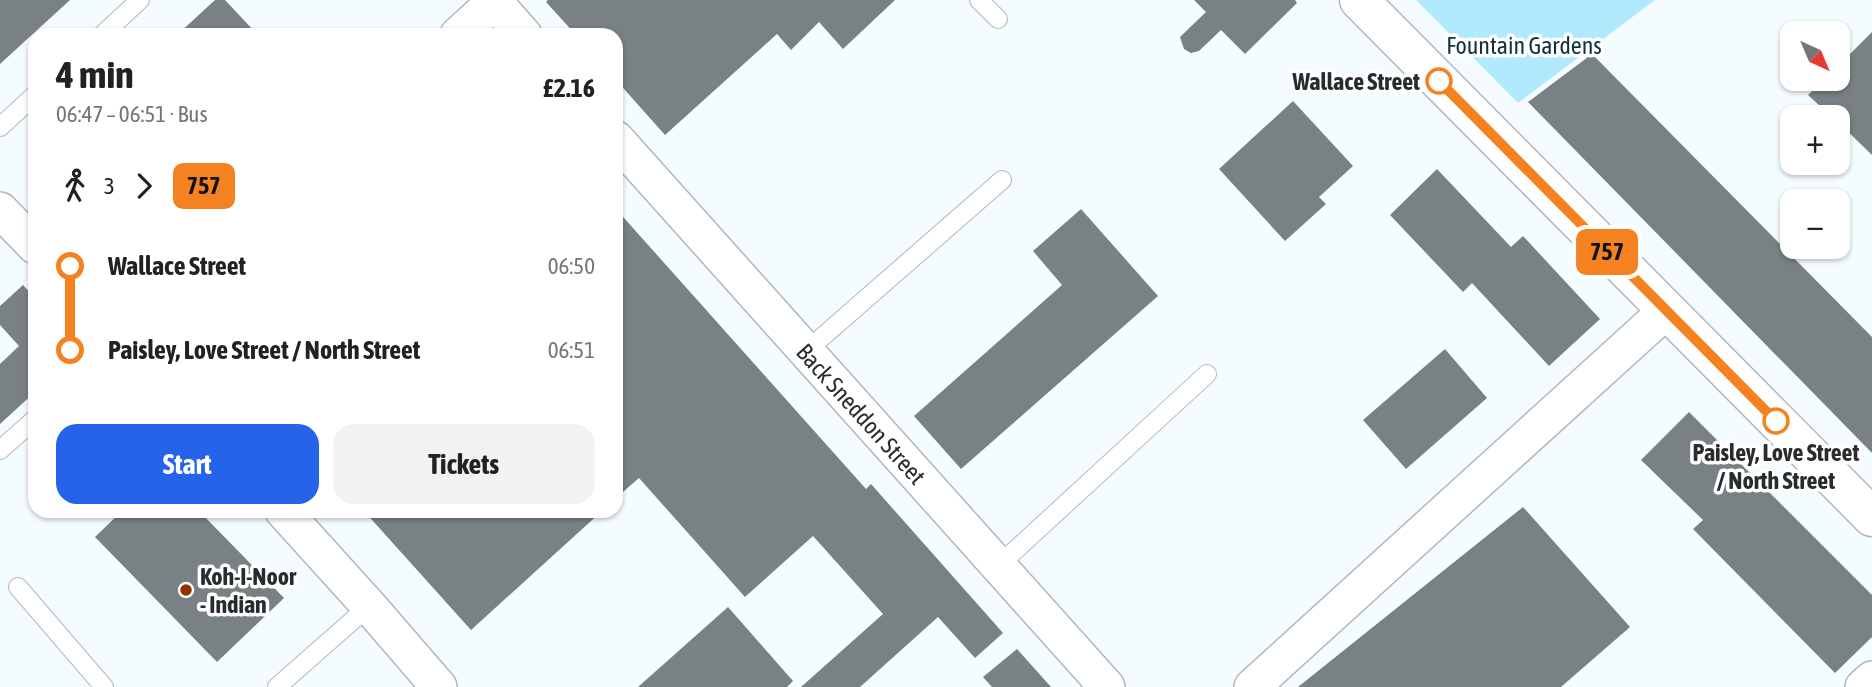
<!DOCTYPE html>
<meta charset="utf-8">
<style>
:root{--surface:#fff;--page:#f2f2f2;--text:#222;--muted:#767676;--accent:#2563eb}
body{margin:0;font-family:"Asap Condensed",sans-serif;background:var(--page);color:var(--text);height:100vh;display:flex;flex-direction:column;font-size:26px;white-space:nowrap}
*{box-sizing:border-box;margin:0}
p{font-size:23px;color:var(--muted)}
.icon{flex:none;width:38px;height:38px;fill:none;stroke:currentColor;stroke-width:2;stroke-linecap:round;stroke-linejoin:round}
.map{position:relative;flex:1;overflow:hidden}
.details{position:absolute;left:28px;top:28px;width:595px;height:490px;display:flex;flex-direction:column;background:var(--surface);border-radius:21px;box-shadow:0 2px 5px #0004}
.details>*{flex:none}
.badge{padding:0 14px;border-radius:10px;font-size:24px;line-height:46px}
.needle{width:46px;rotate:136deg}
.tools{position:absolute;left:1780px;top:21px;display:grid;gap:14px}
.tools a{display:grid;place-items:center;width:70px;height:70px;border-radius:14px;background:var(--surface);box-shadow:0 2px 5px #0004;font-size:35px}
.map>.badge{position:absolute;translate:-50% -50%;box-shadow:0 0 0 4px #fff}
.legs{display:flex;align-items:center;gap:10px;height:77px;padding:0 28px;font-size:23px}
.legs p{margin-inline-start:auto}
.head{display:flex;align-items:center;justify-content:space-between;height:119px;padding:0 28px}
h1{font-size:38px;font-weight:700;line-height:52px}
.primary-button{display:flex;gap:14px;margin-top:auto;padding:14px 28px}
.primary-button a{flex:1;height:80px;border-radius:21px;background:var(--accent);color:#fff;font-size:28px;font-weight:700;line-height:80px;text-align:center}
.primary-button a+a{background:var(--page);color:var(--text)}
ul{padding:0 28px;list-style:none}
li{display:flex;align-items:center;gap:24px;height:84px;font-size:26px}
li i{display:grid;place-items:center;width:10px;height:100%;margin:0 9px;background:currentColor}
li i::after{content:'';width:18px;height:18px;margin:-9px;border:5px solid;border-radius:50%;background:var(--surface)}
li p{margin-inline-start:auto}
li:first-child i{background:linear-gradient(#0000 50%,currentColor 0)}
li:last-child i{background:linear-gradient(currentColor 50%,#0000 0)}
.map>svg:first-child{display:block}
.green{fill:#b1eafd}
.building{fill:#798184}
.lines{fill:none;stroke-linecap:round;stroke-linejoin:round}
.lane-casing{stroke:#b0b8bb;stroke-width:20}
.street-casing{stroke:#b0b8bb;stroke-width:38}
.secondary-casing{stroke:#b0b8bb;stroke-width:41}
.lane{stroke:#fff;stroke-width:18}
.street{stroke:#fff;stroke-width:35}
.secondary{stroke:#fff;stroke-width:38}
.line-1-casing{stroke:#fff;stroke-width:16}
.line-1{stroke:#f58220;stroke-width:10}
.stop-1-dot{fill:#fff;stroke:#f58220;stroke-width:3.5}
.poi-dot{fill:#963100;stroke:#fff;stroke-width:2.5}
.labels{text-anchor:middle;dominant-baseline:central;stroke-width:7;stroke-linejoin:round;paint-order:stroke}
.park-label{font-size:24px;fill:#113039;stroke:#fff}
.stop-label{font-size:24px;font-weight:bold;fill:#282c2d;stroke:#fff;text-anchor:end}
.street-label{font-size:24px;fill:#282c2d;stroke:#fff}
.poi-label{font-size:24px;font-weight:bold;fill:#282c2d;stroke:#fff;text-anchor:start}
</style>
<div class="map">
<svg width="1872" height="687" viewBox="0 0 1872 687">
<rect width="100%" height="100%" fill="#f5fcff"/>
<path class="green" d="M1416 0H1655L1518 103Z"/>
<path class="building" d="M0 0H70L0 64Z
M215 0H225L258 35H177Z
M548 0H895L843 49 819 22 791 50 777 34 665 135 616 80V35H576L546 2Z
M1194 0H1295L1297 3 1245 54 1221 30 1199 51 1191 53 1184 49 1180 37 1206 12Z
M1872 32V155L1838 122V117H1832L1808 95 1825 79H1838V66Z
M1592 54 1872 337V453L1528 102Z
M1293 101 1353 166 1319 197 1326 204 1285 241 1219 169Z
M1437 169 1511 247 1523 236 1600 319 1549 366 1472 283 1463 292 1390 215Z
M616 209 866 489 871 484 1003 633 975 658 938 617 860 687H801L883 614 813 536 745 597 639 478 616 498Z
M1081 209 1158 296 961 469 914 416 1062 285 1033 251Z
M23 285 35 298V392L0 424V364L19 346 0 325V306Z
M1445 349 1487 398 1406 469 1363 420Z
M1689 412 1872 595V637L1835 673 1693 529 1703 520 1641 460Z
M1523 507 1630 627 1561 687H1298Z
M122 511H199L284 598 217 662 95 537Z
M364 511H602L471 630Z
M728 607 793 681 787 687H638Z
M1017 649 1051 687H992L983 677Z"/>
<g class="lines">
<defs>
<path id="lane" d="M979 0 998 19
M102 35 140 0
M0 127 35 95
M805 352 1002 180
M0 450 35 419
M998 566 1207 374
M18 587 104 687
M277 687 369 606"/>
<path id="street" d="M493 0 524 35
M458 35 494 2
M616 139 1107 687
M0 210 35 246
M283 511 369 606 439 687
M1252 687 1666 311
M1863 687 1872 679"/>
<path id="secondary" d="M1359 0 1872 517"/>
</defs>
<use href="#lane" class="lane-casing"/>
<use href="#street" class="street-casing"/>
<use href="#secondary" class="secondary-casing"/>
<use href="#lane" class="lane"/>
<use href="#street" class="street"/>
<use href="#secondary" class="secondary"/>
</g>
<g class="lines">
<defs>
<path id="line-1" d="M1439 81 1776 421"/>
</defs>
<use href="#line-1" class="line-1-casing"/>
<use href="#line-1" class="line-1"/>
</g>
<g class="stop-1-dot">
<circle cx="1439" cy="81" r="12"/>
<circle cx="1776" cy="421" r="12"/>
</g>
<circle class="poi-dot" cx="186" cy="590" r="7"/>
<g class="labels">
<g class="park-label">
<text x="1524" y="45">Fountain Gardens</text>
</g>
<g class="stop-label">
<text x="1420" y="81">Wallace Street</text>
<text x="1776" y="452" text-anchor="middle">Paisley, Love Street<tspan x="1776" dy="28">/ North Street</tspan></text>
</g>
<g class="street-label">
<text transform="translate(861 414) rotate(48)">Back Sneddon Street</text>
</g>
<g class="poi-label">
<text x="200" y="576">Koh-I-Noor<tspan x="200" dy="28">- Indian</tspan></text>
</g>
</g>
</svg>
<div class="tools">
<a><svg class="needle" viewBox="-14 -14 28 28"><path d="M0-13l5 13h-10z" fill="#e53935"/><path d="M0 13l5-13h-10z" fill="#767676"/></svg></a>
<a>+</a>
<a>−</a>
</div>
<b class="badge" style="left:1607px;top:252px;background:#f58220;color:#111">757</b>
<section class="details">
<div class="head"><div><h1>4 min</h1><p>06:47 – 06:51 · Bus</p></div><b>£2.16</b></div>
<div class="legs"><svg class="icon" aria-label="walk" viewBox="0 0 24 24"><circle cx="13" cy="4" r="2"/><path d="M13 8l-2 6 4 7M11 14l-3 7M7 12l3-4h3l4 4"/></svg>3<svg class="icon" aria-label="forward" viewBox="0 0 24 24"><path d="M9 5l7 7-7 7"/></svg><b class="badge" style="background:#f58220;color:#111">757</b></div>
<ul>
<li><i style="color:#f58220"></i><b>Wallace Street</b><p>06:50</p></li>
<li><i style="color:#f58220"></i><b>Paisley, Love Street / North Street</b><p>06:51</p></li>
</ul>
<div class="primary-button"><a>Start</a><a>Tickets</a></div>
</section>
</div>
